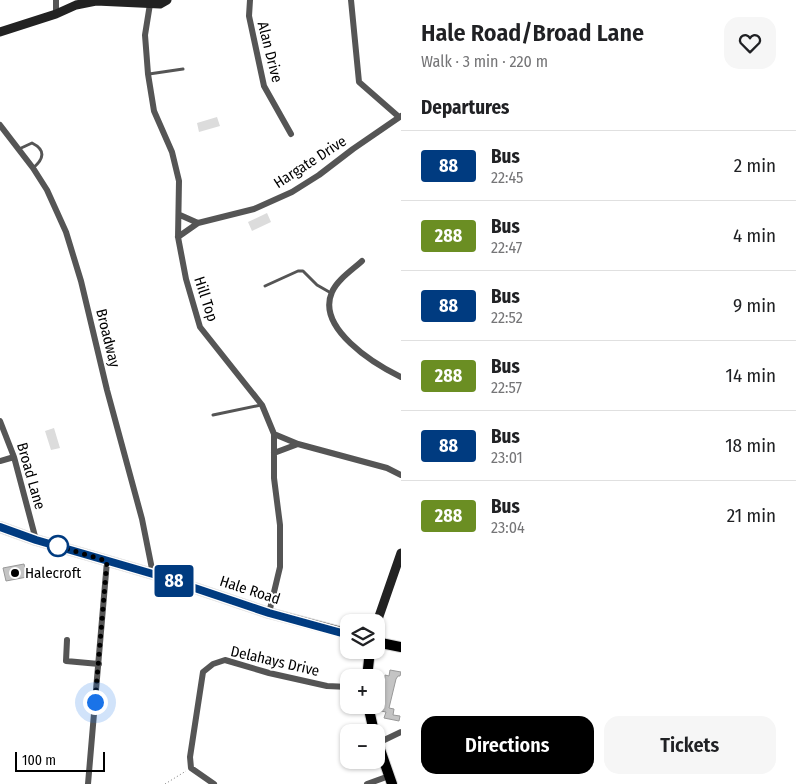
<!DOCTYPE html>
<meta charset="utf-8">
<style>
:root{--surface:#fff;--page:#f6f6f6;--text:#202124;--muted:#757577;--line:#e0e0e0;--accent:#000}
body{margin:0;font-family:"Fira Sans Condensed",sans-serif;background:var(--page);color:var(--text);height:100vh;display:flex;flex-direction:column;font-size:19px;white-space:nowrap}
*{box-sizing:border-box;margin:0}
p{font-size:16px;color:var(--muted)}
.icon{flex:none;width:28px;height:28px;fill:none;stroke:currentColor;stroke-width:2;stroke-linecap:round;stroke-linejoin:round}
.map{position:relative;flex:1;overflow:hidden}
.side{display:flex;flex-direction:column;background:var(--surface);width:395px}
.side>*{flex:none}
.badge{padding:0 10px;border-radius:4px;font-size:18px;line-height:32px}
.tools{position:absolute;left:340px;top:614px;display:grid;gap:10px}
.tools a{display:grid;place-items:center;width:45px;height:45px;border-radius:10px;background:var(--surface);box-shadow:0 1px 4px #0004;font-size:25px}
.scale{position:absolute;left:15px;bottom:12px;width:90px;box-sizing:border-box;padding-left:5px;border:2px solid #000;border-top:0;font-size:14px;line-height:18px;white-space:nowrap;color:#000;-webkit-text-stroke:4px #fff;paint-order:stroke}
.you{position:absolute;width:25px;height:25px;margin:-12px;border:4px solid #fff;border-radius:50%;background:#1a73e8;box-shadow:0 0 0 8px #1a73e833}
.map>.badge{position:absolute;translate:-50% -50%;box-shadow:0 0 0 2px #fff}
h2{padding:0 20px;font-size:19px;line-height:45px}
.round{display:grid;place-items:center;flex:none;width:52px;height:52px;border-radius:15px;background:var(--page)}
.summary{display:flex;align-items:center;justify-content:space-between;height:85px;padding:0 20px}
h1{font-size:24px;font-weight:600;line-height:38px}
.action{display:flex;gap:10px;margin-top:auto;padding:10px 20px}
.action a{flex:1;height:58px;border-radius:15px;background:var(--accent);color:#fff;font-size:20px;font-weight:600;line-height:58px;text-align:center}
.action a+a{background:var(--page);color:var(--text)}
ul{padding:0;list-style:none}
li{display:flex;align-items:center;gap:15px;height:70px;padding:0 20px;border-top:1px solid var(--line)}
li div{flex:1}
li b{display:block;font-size:19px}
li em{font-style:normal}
li .badge{min-width:55px;font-weight:700;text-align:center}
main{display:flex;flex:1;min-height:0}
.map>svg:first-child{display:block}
.green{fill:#dcdcdc}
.building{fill:#c4c4c4;stroke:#999}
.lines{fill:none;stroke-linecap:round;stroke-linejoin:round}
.primary-casing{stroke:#dbdbdb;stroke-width:12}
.path{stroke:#777;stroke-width:1;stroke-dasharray:1 2.5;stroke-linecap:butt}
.lane{stroke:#555;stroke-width:3}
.street{stroke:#555;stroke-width:6}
.secondary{stroke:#222;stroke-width:9}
.primary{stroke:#000;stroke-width:10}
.line-casing{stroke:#fff;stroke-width:11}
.line{stroke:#003b80;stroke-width:8}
.walk{stroke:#000;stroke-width:5;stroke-dasharray:0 9}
.stop-dot{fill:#fff;stroke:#003b80;stroke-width:2.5}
.poi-dot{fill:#000;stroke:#fff;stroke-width:2}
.labels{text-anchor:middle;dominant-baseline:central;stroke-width:4;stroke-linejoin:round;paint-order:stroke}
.street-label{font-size:15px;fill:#000;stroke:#fff}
.poi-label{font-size:15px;fill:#000;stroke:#fff;text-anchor:start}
</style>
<main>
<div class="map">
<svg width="401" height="784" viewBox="0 0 401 784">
<rect width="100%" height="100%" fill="#fff"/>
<path class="green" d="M217 117 220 126 199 132 197 123Z
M267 213 271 222 252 231 248 222Z
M54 428 60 448 51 450 45 431Z"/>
<path class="building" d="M24 564 27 577 6 581 3 568Z
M390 670 401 672 400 676H398L396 679 389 708 394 709 393 715 400 716 399 721 384 718 386 712 381 711 385 675 389 676Z"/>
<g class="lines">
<defs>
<path id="primary" d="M0 527 36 540 153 574 269 613 349 634
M376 642 401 647
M367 678 370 650
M368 705 374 732
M376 738 392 784"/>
</defs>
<use href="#primary" class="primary-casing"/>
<path class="path" d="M165 784 186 771"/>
<path class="lane" d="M149 74 183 69
M19 149 32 143C46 150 44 159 33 168
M265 286 298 271H303L317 285 331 293
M213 415 261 405"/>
<path class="street" d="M250 0 249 16 264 86 291 134
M351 0 359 82 399 117
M150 4 145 35 148 74 154 111 172 152 179 181 178 237 186 279 200 327 262 405 274 434V478L280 525V567L269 613
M56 14V0
M0 125 33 168 47 190 66 232 81 281 107 390 142 519 153 574
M180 215 198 223
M178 237 198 223 254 209 292 192 319 175 353 149 401 116
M362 261C352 270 337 280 332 292 316 328 374 364 401 377
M0 421 14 457 36 540
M274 434 298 444
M274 453 298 444 387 468 401 475
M0 461 14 457
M67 640 66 661 99 664
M378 743 401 732
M88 784 107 561
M214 784 191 768 190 757 203 672 213 664 225 660 269 673 327 686 349 687
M367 784 389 776"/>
<path class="secondary" d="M0 32 56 14 76 5 96 1 160 4 167 0
M376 625 401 553"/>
<use href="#primary" class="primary"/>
</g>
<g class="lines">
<defs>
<path id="line" d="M0 527 36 540 153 574 269 613 349 635"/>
</defs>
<use href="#line" class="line-casing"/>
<use href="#line" class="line"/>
<path class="walk" d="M58 546 54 545 107 561 95 702"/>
</g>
<circle class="stop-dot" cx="58" cy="546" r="10"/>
<circle class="poi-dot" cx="15" cy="573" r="5"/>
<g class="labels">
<g class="street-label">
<text transform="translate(270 52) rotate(76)">Alan Drive</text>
<text transform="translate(310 162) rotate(-33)">Hargate Drive</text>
<text transform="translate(206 299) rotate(72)">Hill Top</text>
<text transform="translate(108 338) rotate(76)">Broadway</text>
<text transform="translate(31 476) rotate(74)">Broad Lane</text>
<text transform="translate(250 590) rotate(18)">Hale Road</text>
<text transform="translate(275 661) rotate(13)">Delahays Drive</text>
</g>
<g class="poi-label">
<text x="25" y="573">Halecroft</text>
</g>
</g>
</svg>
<div class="tools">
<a><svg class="icon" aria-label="layers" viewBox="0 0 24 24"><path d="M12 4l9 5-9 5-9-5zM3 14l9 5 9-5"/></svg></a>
<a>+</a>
<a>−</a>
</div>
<div class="scale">100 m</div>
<div class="you" style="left:95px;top:702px"></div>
<b class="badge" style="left:174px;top:581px;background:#003b80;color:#fff">88</b>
</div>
<section class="side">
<div class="summary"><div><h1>Hale Road/Broad Lane</h1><p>Walk · 3 min · 220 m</p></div><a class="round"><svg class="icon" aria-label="heart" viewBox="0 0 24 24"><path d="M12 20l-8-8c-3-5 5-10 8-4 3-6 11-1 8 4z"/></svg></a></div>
<h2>Departures</h2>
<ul>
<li><span class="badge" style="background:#003b80;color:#fff">88</span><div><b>Bus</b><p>22:45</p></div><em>2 min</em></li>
<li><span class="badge" style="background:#6b8e23;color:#fff">288</span><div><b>Bus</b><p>22:47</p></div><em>4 min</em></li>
<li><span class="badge" style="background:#003b80;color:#fff">88</span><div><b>Bus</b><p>22:52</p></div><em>9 min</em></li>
<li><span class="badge" style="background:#6b8e23;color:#fff">288</span><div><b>Bus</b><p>22:57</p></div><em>14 min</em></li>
<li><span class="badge" style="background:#003b80;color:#fff">88</span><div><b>Bus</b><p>23:01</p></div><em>18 min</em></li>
<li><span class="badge" style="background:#6b8e23;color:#fff">288</span><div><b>Bus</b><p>23:04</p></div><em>21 min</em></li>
</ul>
<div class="action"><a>Directions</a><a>Tickets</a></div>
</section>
</main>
